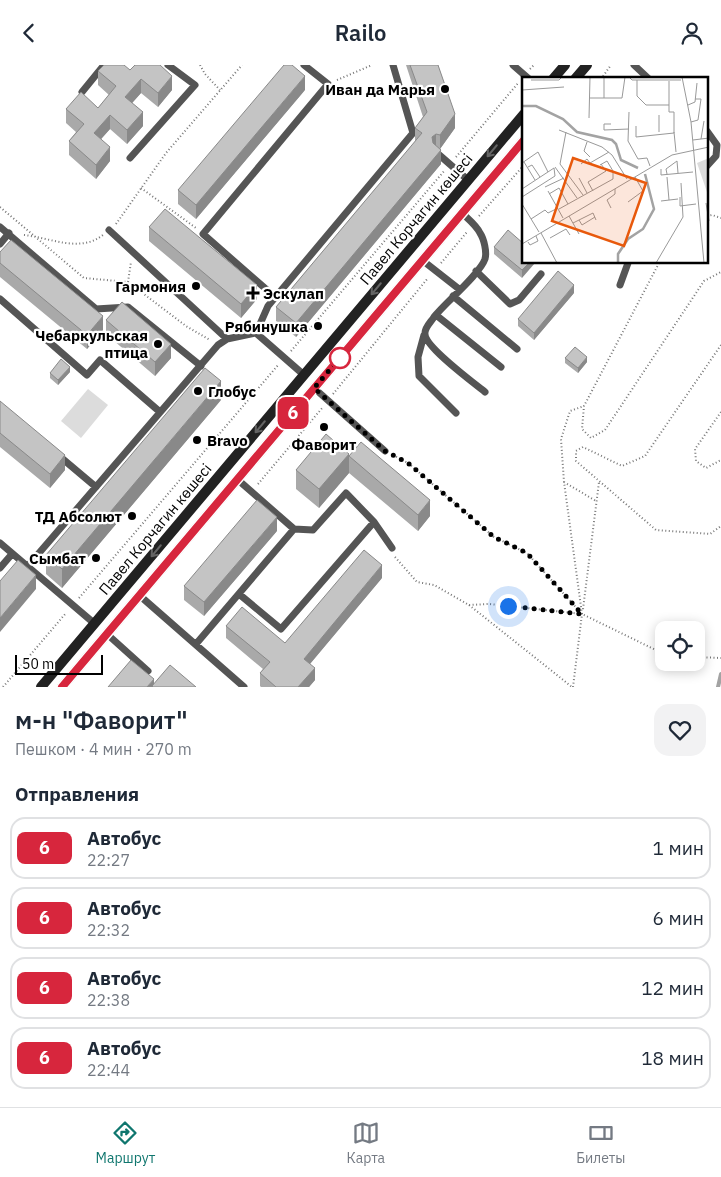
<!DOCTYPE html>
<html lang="ru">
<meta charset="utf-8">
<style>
:root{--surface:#fff;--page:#f2f2f3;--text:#1f2937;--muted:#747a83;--line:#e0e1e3;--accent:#0f766e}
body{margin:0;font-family:"IBM Plex Sans",sans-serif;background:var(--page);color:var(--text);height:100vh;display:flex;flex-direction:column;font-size:19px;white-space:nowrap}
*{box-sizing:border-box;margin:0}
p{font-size:16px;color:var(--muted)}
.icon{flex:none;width:28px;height:28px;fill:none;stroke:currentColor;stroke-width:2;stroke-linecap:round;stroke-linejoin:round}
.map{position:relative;height:622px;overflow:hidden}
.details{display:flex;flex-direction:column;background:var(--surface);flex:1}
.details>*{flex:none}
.badge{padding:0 10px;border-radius:8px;font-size:18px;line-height:32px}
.buttons{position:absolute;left:655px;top:556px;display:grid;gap:10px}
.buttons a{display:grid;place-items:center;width:50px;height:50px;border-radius:10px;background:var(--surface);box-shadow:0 2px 12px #0003;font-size:25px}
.scale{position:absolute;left:15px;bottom:12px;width:88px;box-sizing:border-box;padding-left:5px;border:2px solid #000;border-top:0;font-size:14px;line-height:18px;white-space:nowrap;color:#000;-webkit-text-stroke:4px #fff;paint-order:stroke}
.you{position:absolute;width:25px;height:25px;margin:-12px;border:4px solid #fff;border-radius:50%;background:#1a73e8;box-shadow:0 0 0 8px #1a73e833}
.map>.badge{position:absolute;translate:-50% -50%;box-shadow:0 0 0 2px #fff}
h2{padding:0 15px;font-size:19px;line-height:45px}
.round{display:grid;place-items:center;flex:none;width:52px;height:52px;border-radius:15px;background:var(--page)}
.head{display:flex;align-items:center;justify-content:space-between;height:85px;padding:0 15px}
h1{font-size:24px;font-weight:600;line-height:38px}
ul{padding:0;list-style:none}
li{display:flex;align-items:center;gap:15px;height:62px;margin:0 10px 8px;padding:0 5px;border:2px solid var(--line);border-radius:15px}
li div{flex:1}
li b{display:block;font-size:19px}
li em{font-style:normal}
li .badge{min-width:55px;font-weight:700;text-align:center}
header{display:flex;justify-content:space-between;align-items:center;height:65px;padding:0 15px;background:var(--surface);font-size:22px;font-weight:600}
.tab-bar{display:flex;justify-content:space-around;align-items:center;height:70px;border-top:1px solid var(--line);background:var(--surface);font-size:14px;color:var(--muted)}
.tab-bar a{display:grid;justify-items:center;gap:2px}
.tab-bar .selected{color:var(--accent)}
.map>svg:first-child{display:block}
.green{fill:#dcdcdc}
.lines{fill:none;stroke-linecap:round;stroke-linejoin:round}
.stream{stroke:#a3a3a3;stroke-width:4}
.path{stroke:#777;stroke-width:2;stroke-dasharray:1 2.5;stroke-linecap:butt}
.lane{stroke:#555;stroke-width:7}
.secondary{stroke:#222;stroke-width:10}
.wall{fill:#a9a9a9}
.shaded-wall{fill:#898989}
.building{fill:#c4c4c4;stroke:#898989}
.oneway{stroke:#646464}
.line-casing{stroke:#fff;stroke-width:11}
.line{stroke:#d7263d;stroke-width:8}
.walk{stroke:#000;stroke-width:5;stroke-dasharray:0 9}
.poi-dot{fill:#000;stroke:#fff;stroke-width:2}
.stop-dot{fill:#fff;stroke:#d7263d;stroke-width:2.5}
.labels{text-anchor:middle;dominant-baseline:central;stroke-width:4.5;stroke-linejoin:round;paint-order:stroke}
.poi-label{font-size:15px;font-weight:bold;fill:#000;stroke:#fff;text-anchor:end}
.street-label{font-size:15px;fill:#000;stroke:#fff}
.inset-river{fill:none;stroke:#a3a3a3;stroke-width:2.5}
.inset-road{fill:none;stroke:#999;stroke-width:1}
.view{fill:#e8590c;fill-opacity:0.15;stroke:#e8590c;stroke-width:2.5}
.inset-edge{fill:none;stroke:#000;stroke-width:2.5}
</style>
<header><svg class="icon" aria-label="back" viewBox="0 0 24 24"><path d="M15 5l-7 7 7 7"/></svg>Railo<svg class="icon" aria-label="person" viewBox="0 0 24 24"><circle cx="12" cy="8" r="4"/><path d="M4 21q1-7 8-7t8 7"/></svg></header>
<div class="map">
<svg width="721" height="622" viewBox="0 0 721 622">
<rect width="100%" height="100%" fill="#fff"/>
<path class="green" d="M88 324 108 340 81 373 61 356Z"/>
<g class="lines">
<path class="stream" d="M718 622 721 609"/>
<path class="path" d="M200 0 205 9 220 25
M530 4 534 0
M601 14 611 0
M337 15 372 0
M456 92 519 17
M141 123 196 163
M0 142 84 213 128 217 186 261 210 275
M479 151 524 100
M707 151 712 150 721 153
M116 159 166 88 242 0
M24 170C51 173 80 188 103 170
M441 198 467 167
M659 198 584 341 582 364 591 373 605 365 704 216 721 207
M128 217 131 197
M721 280 645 391 622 401 583 382 576 386V396L656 465 710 469 721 461
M291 286 445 105
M333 329 428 213
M721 347 695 384 696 396 706 403 721 395
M393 390 408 398 494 472 527 488 582 549
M564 417 596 436
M258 419 323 342
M395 492 417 517 434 520 469 540 489 539 582 549 664 589
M79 533 279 299
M469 540 572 622
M583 544 599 417
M696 592 721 593
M3 622 66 548
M573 622 582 549 564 417 561 374 570 346 584 341"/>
<path class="lane" d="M513 0 529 14
M634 0 649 14
M82 27 104 0
M707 66 717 80 716 91 707 101
M437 88 468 115
M130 93 195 20 168 0
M462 148C468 154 476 160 480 168 484 174 487 187 485 194 480 209 445 238 434 252 431 257 424 263 425 269 425 282 474 318 485 327
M0 162 96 244 128 242 201 301
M109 165 227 274
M0 179 9 168
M422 195 459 224
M476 206 510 239 519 235 541 209
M620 220 628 198
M453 231 517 284
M275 232 203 169 328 19 304 0
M0 234 87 310 100 295 160 347
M436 250 501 302
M256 268 304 310
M424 270 418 292 419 311 456 348
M314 323 385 386
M58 390 96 422
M237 414 294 464
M0 478 95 559
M27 502 218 280 227 274 256 268 268 241 413 68 393 0
M0 503 12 489
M239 529 281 564 374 457
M139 530 244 622
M107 569 148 606
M196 579 294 464 313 465 346 428 374 457 392 483"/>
<path class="secondary" d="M553 14 565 0
M575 14 587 0
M41 622 524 49
M62 622 524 75"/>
</g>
<path class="wall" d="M406 0H438L455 63 440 84 441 99 296 272 276 256V242L415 77V63L423 52Z
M130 5 172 25 158 42 141 28 132 38 143 61 127 79 110 64 101 74 110 96 96 114 69 90V76L76 67 66 58V44L98 43 109 30 98 20V6Z
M305 25 196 154 178 139V125Z
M149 162 257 234 241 253 149 176Z
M524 179 522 213 494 189V182Z
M0 187 103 265 87 284 0 212Z
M574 228 534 275 518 261V254Z
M106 255 171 293 155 311 106 269Z
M565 293 587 297 578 308 565 298Z
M70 307 58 320 50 313V308Z
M221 335 62 523 46 509V490Z
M0 336 65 405 50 423 0 382Z
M349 391 430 451 418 466 349 408 319 443 296 424V405Z
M277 466 204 551 184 535V521Z
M382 513 310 599 315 615 309 622H261L260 621V608L263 604 226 573V561L285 578Z"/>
<path class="shaded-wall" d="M172 11V25L158 42V28Z
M305 11V25L196 154V140Z
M141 14V28L125 46V32Z
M143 47V61L127 79V65Z
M455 49V63L440 84V70Z
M110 50V64L94 82V68Z
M436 69V83L432 87V72Z
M110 82V96L96 114V100Z
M441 85V99L296 272V258Z
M529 198H535L522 213V205Z
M257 220V234L241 253V239Z
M574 220V228L534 275V268Z
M103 251V265L87 284V270Z
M171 279V293L155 311V297Z
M587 292V297L578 308V303Z
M70 302V307L58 320V315Z
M221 316V335L62 523V504Z
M349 389V408L319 443V424Z
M65 390V405L50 423V409Z
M430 435V451L418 466V450Z
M277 452V466L204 551V537Z
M382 500V513L304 606V594Z
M36 510V524L0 567V553Z
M315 603V615L309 622H298Z
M154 614V622L152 621V622H147Z"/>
<path class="building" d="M104 0H124L130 5 135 0H160L172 11 158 28 141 14 125 32 143 47 127 65 110 50 94 68 110 82 96 100 69 76 84 59 66 44 81 27 98 43 116 21 98 6Z
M284 0H292L305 11 196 140 178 125Z
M410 0H438L455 49 440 70 436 69 432 72 433 78 441 85 296 258 276 242 422 68 415 63 427 47Z
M165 144 257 220 241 239 149 162Z
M508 165 524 179V198H529L522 205 494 182Z
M11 175 103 251 87 270 0 198V187Z
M558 206 574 220 534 268 518 254Z
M122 237 171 279 155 297 106 255Z
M575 282 587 292 578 303 565 293Z
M61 294 70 302 58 315 50 308Z
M205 303 221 316 62 504 46 490Z
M0 336 65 390 50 409 0 368Z
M326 369 349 389 319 424 296 405Z
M361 377 430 435 418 450 349 391Z
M257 435 277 452 204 537 184 521Z
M364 485 382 500 304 594 315 603 298 622H276L260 608 270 597 226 561 242 542 285 578Z
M18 495 36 510 0 553V516Z
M131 595 154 614 147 622H108Z
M170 600 196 622H153L152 621Z"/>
<defs><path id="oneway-shaft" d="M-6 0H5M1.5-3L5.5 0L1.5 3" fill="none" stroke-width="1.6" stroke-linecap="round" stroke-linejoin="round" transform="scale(1.25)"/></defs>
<g class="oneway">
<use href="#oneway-shaft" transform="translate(492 86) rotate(130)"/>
<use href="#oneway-shaft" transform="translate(376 224) rotate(130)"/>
<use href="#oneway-shaft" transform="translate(260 362) rotate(130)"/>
<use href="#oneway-shaft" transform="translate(156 486) rotate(130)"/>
</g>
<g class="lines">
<defs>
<path id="line" d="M62 622 524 75"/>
</defs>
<use href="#line" class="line-casing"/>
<use href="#line" class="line"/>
<path class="walk" d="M340 293 314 323 385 386 408 398 494 472 527 488 582 549 508 541"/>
</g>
<g class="poi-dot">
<circle cx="445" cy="24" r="5"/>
<circle cx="196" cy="221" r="5"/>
<path d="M250.5 220.5h5v5h5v5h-5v5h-5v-5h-5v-5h5z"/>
<circle cx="318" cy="261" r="5"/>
<circle cx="158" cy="279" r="5"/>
<circle cx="198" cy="326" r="5"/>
<circle cx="324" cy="362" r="5"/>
<circle cx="197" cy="375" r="5"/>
<circle cx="132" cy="451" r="5"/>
<circle cx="96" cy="493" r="5"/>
</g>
<circle class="stop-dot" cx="340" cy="293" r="10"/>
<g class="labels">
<g class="poi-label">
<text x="435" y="24">Иван да Марья</text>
<text x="186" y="221">Гармония</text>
<text x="263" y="228" text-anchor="start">Эскулап</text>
<text x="308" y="261">Рябинушка</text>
<text x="148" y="270">Чебаркульская<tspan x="148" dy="17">птица</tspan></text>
<text x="208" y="326" text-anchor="start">Глобус</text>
<text x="207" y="375" text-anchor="start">Bravo</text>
<text x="324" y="379" text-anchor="middle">Фаворит</text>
<text x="122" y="451">ТД Абсолют</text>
<text x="86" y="493">Сымбат</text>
</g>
<g class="street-label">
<text transform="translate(416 154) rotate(-50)">Павел Корчагин көшесі</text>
<text transform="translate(155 464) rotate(-50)">Павел Корчагин көшесі</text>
</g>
</g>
<g transform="translate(522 12)">
<rect width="186" height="186" fill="#fff"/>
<path d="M187 81V118H186L175 86Z" fill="#dcdcdc"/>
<path class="inset-river" d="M0 29H14L41 42 55 55 90 63 94 67 99 83 116 91M96 186V177L106 162 121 152 132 132 123 97"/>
<path class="inset-road" d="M82 0V21M107 0 110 3H159M160 0 169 45 182 186M9 3H37L40 0M115 3V19L124 28H147M0 13 42 10M68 21H100L103 0M166 28 173 25 175 6M107 35 106 64 116 82 125 81 128 89M67 41 68 0M169 45 176 43 179 22H173M89 47H82V53L107 52M114 49V60L152 56V35H147V4M37 53 80 70 90 78 105 102M44 55 38 87 61 118M137 55V38M152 55 154 75M179 62 182 44M171 63 187 61M65 65 62 74 68 80M2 85 13 103M0 86 16 75 26 95M59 87 65 82 68 86 87 75M6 90 10 88 18 100M33 90 55 121M139 92V98L171 95M145 97 144 92 155 84 156 96M145 100 147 123M57 101 65 116M23 110 42 101M0 112 32 91M26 114 41 141M71 114 66 105 84 94 79 87M27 117 37 111 46 127M0 120 33 99 32 91M158 120V129L174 127M139 124 156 122M106 125 121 114 113 100M184 126 187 144M0 127 17 155M89 131 85 123 93 117V112M37 132 91 102V94L85 84 78 88M47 139 57 157M9 142 23 133 26 136 36 131M57 143 60 148 73 140M51 146 71 136 74 143M19 156 35 186M28 161 44 152 48 158M6 165 8 168 16 164 14 159M0 167 150 78 187 70M134 186 161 140 159 106"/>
<path class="view" d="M51 81 124 106 102 169 30 144Z"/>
<rect width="186" height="186" class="inset-edge"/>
</g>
</svg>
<div class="buttons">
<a><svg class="icon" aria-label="locate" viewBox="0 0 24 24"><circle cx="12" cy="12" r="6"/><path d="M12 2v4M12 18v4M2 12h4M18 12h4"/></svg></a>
</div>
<div class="scale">50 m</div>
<div class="you" style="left:508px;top:541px"></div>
<b class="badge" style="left:293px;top:348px;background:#d7263d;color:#fff">6</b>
</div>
<section class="details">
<div class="head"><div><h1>м-н &quot;Фаворит&quot;</h1><p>Пешком · 4 мин · 270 m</p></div><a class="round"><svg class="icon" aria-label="heart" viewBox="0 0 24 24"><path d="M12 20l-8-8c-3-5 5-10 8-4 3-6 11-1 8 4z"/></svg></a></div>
<h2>Отправления</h2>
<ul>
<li><span class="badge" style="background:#d7263d;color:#fff">6</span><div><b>Автобус</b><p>22:27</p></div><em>1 мин</em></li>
<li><span class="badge" style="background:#d7263d;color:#fff">6</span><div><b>Автобус</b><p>22:32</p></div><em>6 мин</em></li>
<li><span class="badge" style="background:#d7263d;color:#fff">6</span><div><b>Автобус</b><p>22:38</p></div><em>12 мин</em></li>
<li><span class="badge" style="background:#d7263d;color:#fff">6</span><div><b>Автобус</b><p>22:44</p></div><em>18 мин</em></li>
</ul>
</section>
<nav class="tab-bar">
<a class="selected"><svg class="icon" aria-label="directions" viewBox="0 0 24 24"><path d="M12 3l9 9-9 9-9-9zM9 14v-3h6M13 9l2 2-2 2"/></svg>Маршрут</a>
<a><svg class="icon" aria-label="map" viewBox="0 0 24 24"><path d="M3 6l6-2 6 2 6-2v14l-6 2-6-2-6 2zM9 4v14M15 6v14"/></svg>Карта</a>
<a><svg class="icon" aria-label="tickets" viewBox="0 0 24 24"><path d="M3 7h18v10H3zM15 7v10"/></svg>Билеты</a>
</nav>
